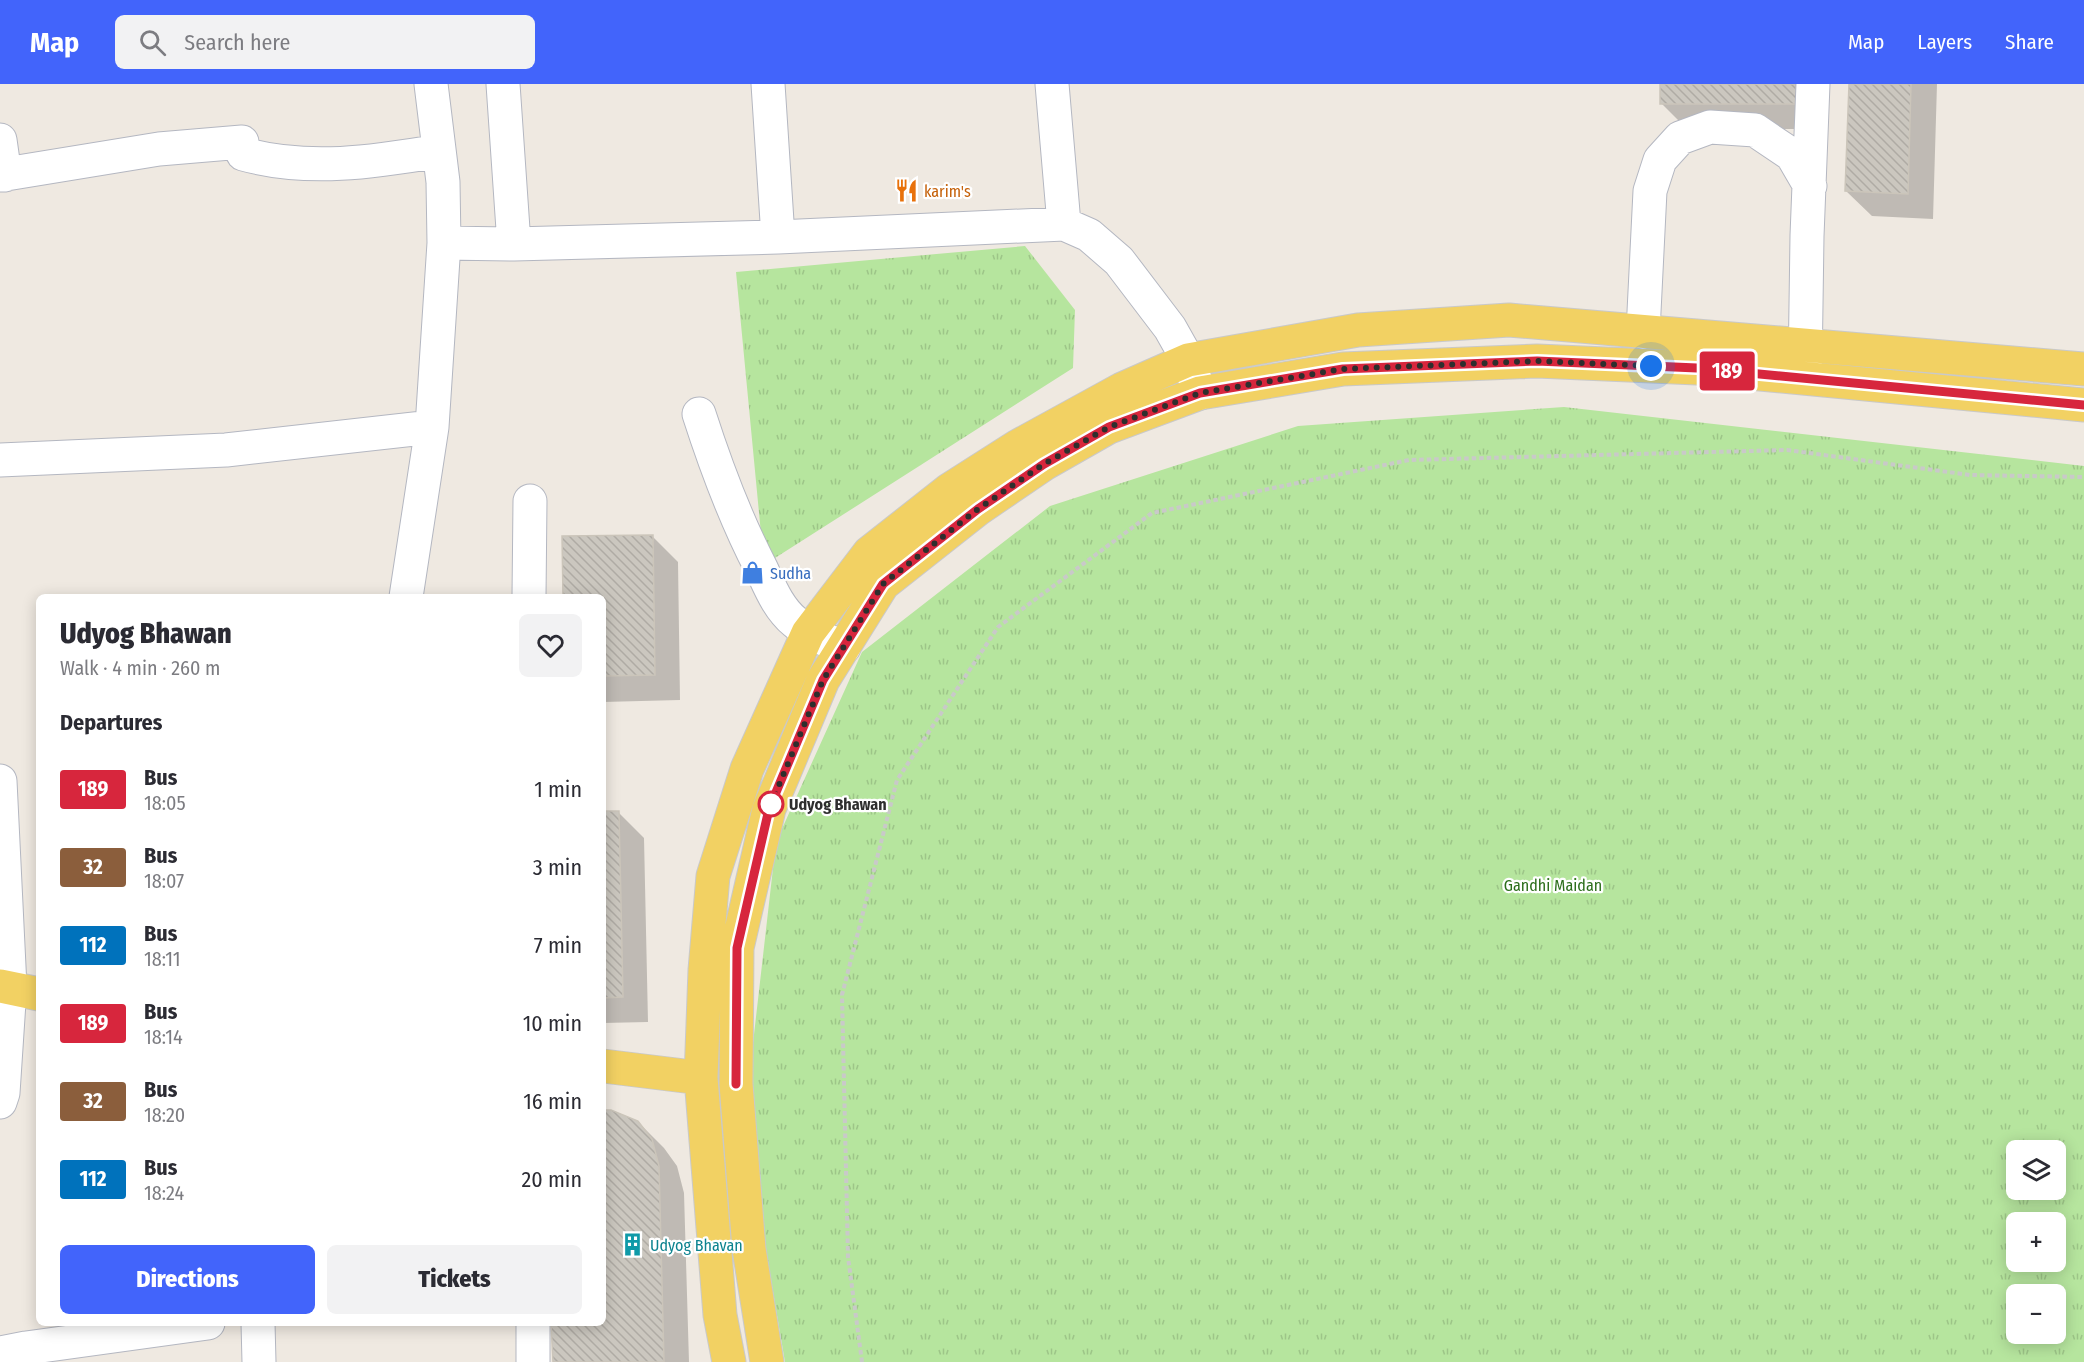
<!DOCTYPE html>
<meta charset="utf-8">
<style>
:root{--surface:#fff;--page:#f2f2f3;--text:#2b2b33;--muted:#7c7c81;--accent:#4264fb}
body{margin:0;font-family:"Fira Sans Condensed",sans-serif;background:var(--page);color:var(--text);height:100vh;display:flex;flex-direction:column;font-size:22px;white-space:nowrap}
*{box-sizing:border-box;margin:0}
p{font-size:20px;color:var(--muted)}
.icon{flex:none;width:33px;height:33px;fill:none;stroke:currentColor;stroke-width:2;stroke-linecap:round;stroke-linejoin:round}
.map{position:relative;flex:1;overflow:hidden}
.panel{position:absolute;left:36px;top:510px;width:570px;height:732px;display:flex;flex-direction:column;background:var(--surface);border-radius:9px;box-shadow:0 3px 15px #0003}
.panel>*{flex:none}
.badge{padding:0 12px;border-radius:4px;font-size:21px;line-height:39px}
.buttons{position:absolute;left:2006px;top:1056px;display:grid;gap:12px}
.buttons a{display:grid;place-items:center;width:60px;height:60px;border-radius:9px;background:var(--surface);box-shadow:0 3px 15px #0003;font-size:30px}
.you{position:absolute;width:30px;height:30px;margin:-15px;border:4px solid #fff;border-radius:50%;background:#1a73e8;box-shadow:0 0 0 9px #1a73e833}
.map>.badge{position:absolute;translate:-50% -50%;box-shadow:0 0 0 3px #fff}
h2{padding:0 24px;font-size:22px;line-height:54px}
.round{display:grid;place-items:center;flex:none;width:63px;height:63px;border-radius:9px;background:var(--page)}
.summary{display:flex;align-items:center;justify-content:space-between;height:102px;padding:0 24px}
h1{font-size:28px;font-weight:800;line-height:45px}
.cta{display:flex;gap:12px;margin-top:auto;padding:12px 24px}
.cta a{flex:1;height:69px;border-radius:9px;background:var(--accent);color:#fff;font-size:24px;font-weight:800;line-height:69px;text-align:center}
.cta a+a{background:var(--page);color:var(--text)}
ul{padding:0;list-style:none}
li{display:flex;align-items:center;gap:18px;height:78px;padding:0 24px}
li div{flex:1}
li b{display:block;font-size:22px}
li em{font-style:normal}
li .badge{min-width:66px;font-weight:700;text-align:center}
header{display:flex;align-items:center;gap:36px;box-sizing:border-box;height:84px;padding:0 30px;background:var(--accent);color:#fff}
header strong{font-size:28px}
nav{display:flex;gap:33px;margin-inline-start:auto;font-size:21px}
.search{width:420px;height:54px;background:var(--page);display:flex;align-items:center;gap:15px;box-sizing:border-box;padding:0 21px;border-radius:9px;color:var(--muted);font-size:22px}
.map>svg:first-child{display:block}
.park{fill:url(#park-tufts);fill-rule:evenodd}
.shadow{fill:#0003}
.building{fill:url(#building-back-hatch);stroke:#cbc5ba;stroke-width:1.5}
.lines{fill:none;stroke-linecap:round;stroke-linejoin:round}
.minor-casing{stroke:#b4b7c1;stroke-width:35}
.major-casing{stroke:#c9c9c9;stroke-width:35}
.path{stroke:#c9c9c9;stroke-width:4;stroke-dasharray:4.5 3;stroke-linecap:butt}
.minor{stroke:#fff;stroke-width:33}
.major{stroke:#f2d163;stroke-width:33}
.line-casing{stroke:#fff;stroke-width:14}
.line{stroke:#d7263d;stroke-width:9}
.walk{stroke:#2e2e2e;stroke-width:6;stroke-dasharray:0 10.8}
.stop-dot{fill:#fff;stroke:#d7263d;stroke-width:3}
.labels{text-anchor:middle;dominant-baseline:central;stroke-width:4.5;stroke-linejoin:round;paint-order:stroke}
.food-label{font-size:16px;fill:#c56008;stroke:#fff;text-anchor:start}
.shop-label{font-size:16px;fill:#366cbe;stroke:#fff;text-anchor:start}
.stop-label{font-size:16px;font-weight:bold;fill:#2e2e2e;stroke:#fff;text-anchor:start}
.park-label{font-size:16px;fill:#2c6e1b;stroke:#fff}
.culture-label{font-size:16px;fill:#0d838f;stroke:#fff;text-anchor:start}
</style>
<header>
<strong>Map</strong>
<div class="search"><svg class="icon" aria-label="search" viewBox="0 0 24 24"><circle cx="10" cy="10" r="6"/><path d="M15 15l6 6"/></svg>Search here</div>
<nav><a>Map</a><a>Layers</a><a>Share</a></nav>
</header>
<div class="map">
<svg width="2084" height="1278" viewBox="0 0 2084 1278">
<defs>
<pattern id="park-tufts" width="24" height="20" patternUnits="userSpaceOnUse" patternTransform="scale(1.5)"><rect width="24" height="20" fill="#b6e59e"/><path d="M3 7l-1-3M5 7V3M7 7l1-3M15 17l-1-3M17 17v-4M19 17l1-3" fill="none" stroke="#9dc588"/></pattern>
<pattern id="building-back-hatch" width="6" height="6" patternUnits="userSpaceOnUse" patternTransform="scale(1.5)"><rect width="6" height="6" fill="#cbc7bf"/><path d="M-1 5l2 2M0 0l6 6M5-1l2 2" fill="none" stroke="#afaba4"/></pattern>
</defs>
<rect width="100%" height="100%" fill="#efe9e1"/>
<path class="park" d="M1025 162 1075 226 1073 284 764 481 736 188Z
M1564 323 2084 382V1278H785L744 1038 776 758 862 568 1050 422 1298 342ZM2016 1066H2055V1106H2016ZM2016 1138H2055V1178H2016ZM2016 1210H2055V1250H2016Z"/>
<path class="shadow" d="M1661 0H1821V45H1687L1661 19Z
M1850 0H1937L1933 135 1872 132 1846 107Z
M652 452 678 478 680 616 603 618V513H565Z
M618 728 644 754 648 938 603 939V729Z
M603 1027 638 1038 664 1064 677 1082 684 1109 689 1278H554L552 1239H603Z"/>
<path class="building" d="M1660 0H1796V20H1660Z
M1849 0H1911L1908 110 1845 107Z
M653 451 655 591 603 592V513H563L562 452Z
M603 727H619L623 913 603 914Z
M603 1026H611L638 1037 652 1055 659 1082 664 1278H553L551 1239H603Z"/>
<g class="lines">
<defs>
<path id="minor" d="M503 0 514 160
M1052 0 1064 140
M0 56 5 91
M0 91 159 65 242 58 243 70C308 88 374 78 439 67
M778 153 1064 140 1089 151 1119 177 1170 244 1188 276 1200 309
M444 159 514 160 778 153 768 0
M1643 248 1650 107 1660 76 1680 54 1710 43 1755 46 1792 71 1810 102
M1805 289 1807 152 1813 0
M699 330C716 383 735 434 761 484 770 503 778 524 795 538 809 551 827 556 844 563
M0 376 226 366 432 343
M406 513 432 343 444 159 443 98 431 0
M529 513 530 417
M0 697 10 903 3 1009 0 1018
M258 1239 259 1278
M0 1269 26 1264 208 1239
M533 1278V1239"/>
<path id="major" d="M0 902 39 910
M603 982 701 994
M729 1278 720 1231 701 994 705 886 713 792 747 685 808 549 869 469 949 406 1018 362 1122 305 1188 276 1358 246 1509 236 2084 285
M767 1278 749 1165 736 1000 737 864 769 725 823 596 883 500 978 425 1044 380 1109 343 1200 309 1343 285 1537 277 1697 284 2084 321"/>
</defs>
<use href="#minor" class="minor-casing"/>
<use href="#major" class="major-casing"/>
<path class="path" d="M862 1278 848 1173 842 911 897 696 998 543 1152 429 1409 376 1787 366 1970 391 2084 393"/>
<use href="#minor" class="minor"/>
<use href="#major" class="major"/>
</g>
<g class="lines">
<defs>
<path id="line" d="M736 1000 737 864 769 725 823 596 883 500 978 425 1044 380 1109 343 1200 309 1343 285 1537 277 1697 284 2084 321"/>
</defs>
<use href="#line" class="line-casing"/>
<use href="#line" class="line"/>
<path class="walk" d="M771 720 769 725 823 596 883 500 978 425 1044 380 1109 343 1200 309 1343 285 1537 277 1651 282"/>
</g>
<defs>
<symbol id="restaurant-bare" viewBox="-9 -9 18 18"><path d="M-5-6h1v4h1v-4h1v4h1v-4h1v5L-1.5 .5V6h-2V.5L-5-1ZM5-6V6H3V1.5H1.5Q1.5-4 5-6Z" fill="#e8710a" stroke="#fff" stroke-width="2.5" paint-order="stroke"/></symbol>
<symbol id="shop-bare" viewBox="-9 -9 18 18"><path d="M-5-2.5h2.3a2.7 3.5 0 0 1 5.4 0H5L5.5 6h-11ZM-1.5-2.5h3a1.5 2.3 0 0 0-3 0Z" fill="#3f7fe0" stroke="#fff" stroke-width="2.5" paint-order="stroke"/></symbol>
<symbol id="building-bare" viewBox="-9 -9 18 18"><path d="M-4-6H4V6H1V3H-1V6H-4ZM-2.5-4.3h1.7v1.8h-1.7ZM.8-4.3h1.7v1.8H.8ZM-2.5-1h1.7V.8h-1.7ZM.8-1h1.7V.8H.8Z" fill="#0f9aa8" stroke="#fff" stroke-width="2.5" paint-order="stroke"/></symbol>
</defs>
<g fill-rule="evenodd">
<use href="#restaurant-bare" x="890" y="90" width="33" height="33"/>
<use href="#shop-bare" x="736" y="472" width="33" height="33"/>
<use href="#building-bare" x="616" y="1144" width="33" height="33"/>
</g>
<circle class="stop-dot" cx="771" cy="720" r="12"/>
<g class="labels">
<g class="food-label">
<text x="924" y="107">karim's</text>
</g>
<g class="shop-label">
<text x="770" y="489">Sudha</text>
</g>
<g class="stop-label">
<text x="789" y="720">Udyog Bhawan</text>
</g>
<g class="park-label">
<text x="1553" y="801">Gandhi Maidan</text>
</g>
<g class="culture-label">
<text x="650" y="1161">Udyog Bhavan</text>
</g>
</g>
</svg>
<div class="buttons">
<a><svg class="icon" aria-label="layers" viewBox="0 0 24 24"><path d="M12 4l9 5-9 5-9-5zM3 14l9 5 9-5"/></svg></a>
<a>+</a>
<a>−</a>
</div>
<div class="you" style="left:1651px;top:282px"></div>
<b class="badge" style="left:1727px;top:287px;background:#d7263d;color:#fff">189</b>
<section class="panel">
<div class="summary"><div><h1>Udyog Bhawan</h1><p>Walk · 4 min · 260 m</p></div><a class="round"><svg class="icon" aria-label="heart" viewBox="0 0 24 24"><path d="M12 20l-8-8c-3-5 5-10 8-4 3-6 11-1 8 4z"/></svg></a></div>
<h2>Departures</h2>
<ul>
<li><span class="badge" style="background:#d7263d;color:#fff">189</span><div><b>Bus</b><p>18:05</p></div><em>1 min</em></li>
<li><span class="badge" style="background:#8b5e3c;color:#fff">32</span><div><b>Bus</b><p>18:07</p></div><em>3 min</em></li>
<li><span class="badge" style="background:#0072bc;color:#fff">112</span><div><b>Bus</b><p>18:11</p></div><em>7 min</em></li>
<li><span class="badge" style="background:#d7263d;color:#fff">189</span><div><b>Bus</b><p>18:14</p></div><em>10 min</em></li>
<li><span class="badge" style="background:#8b5e3c;color:#fff">32</span><div><b>Bus</b><p>18:20</p></div><em>16 min</em></li>
<li><span class="badge" style="background:#0072bc;color:#fff">112</span><div><b>Bus</b><p>18:24</p></div><em>20 min</em></li>
</ul>
<div class="cta"><a>Directions</a><a>Tickets</a></div>
</section>
</div>
